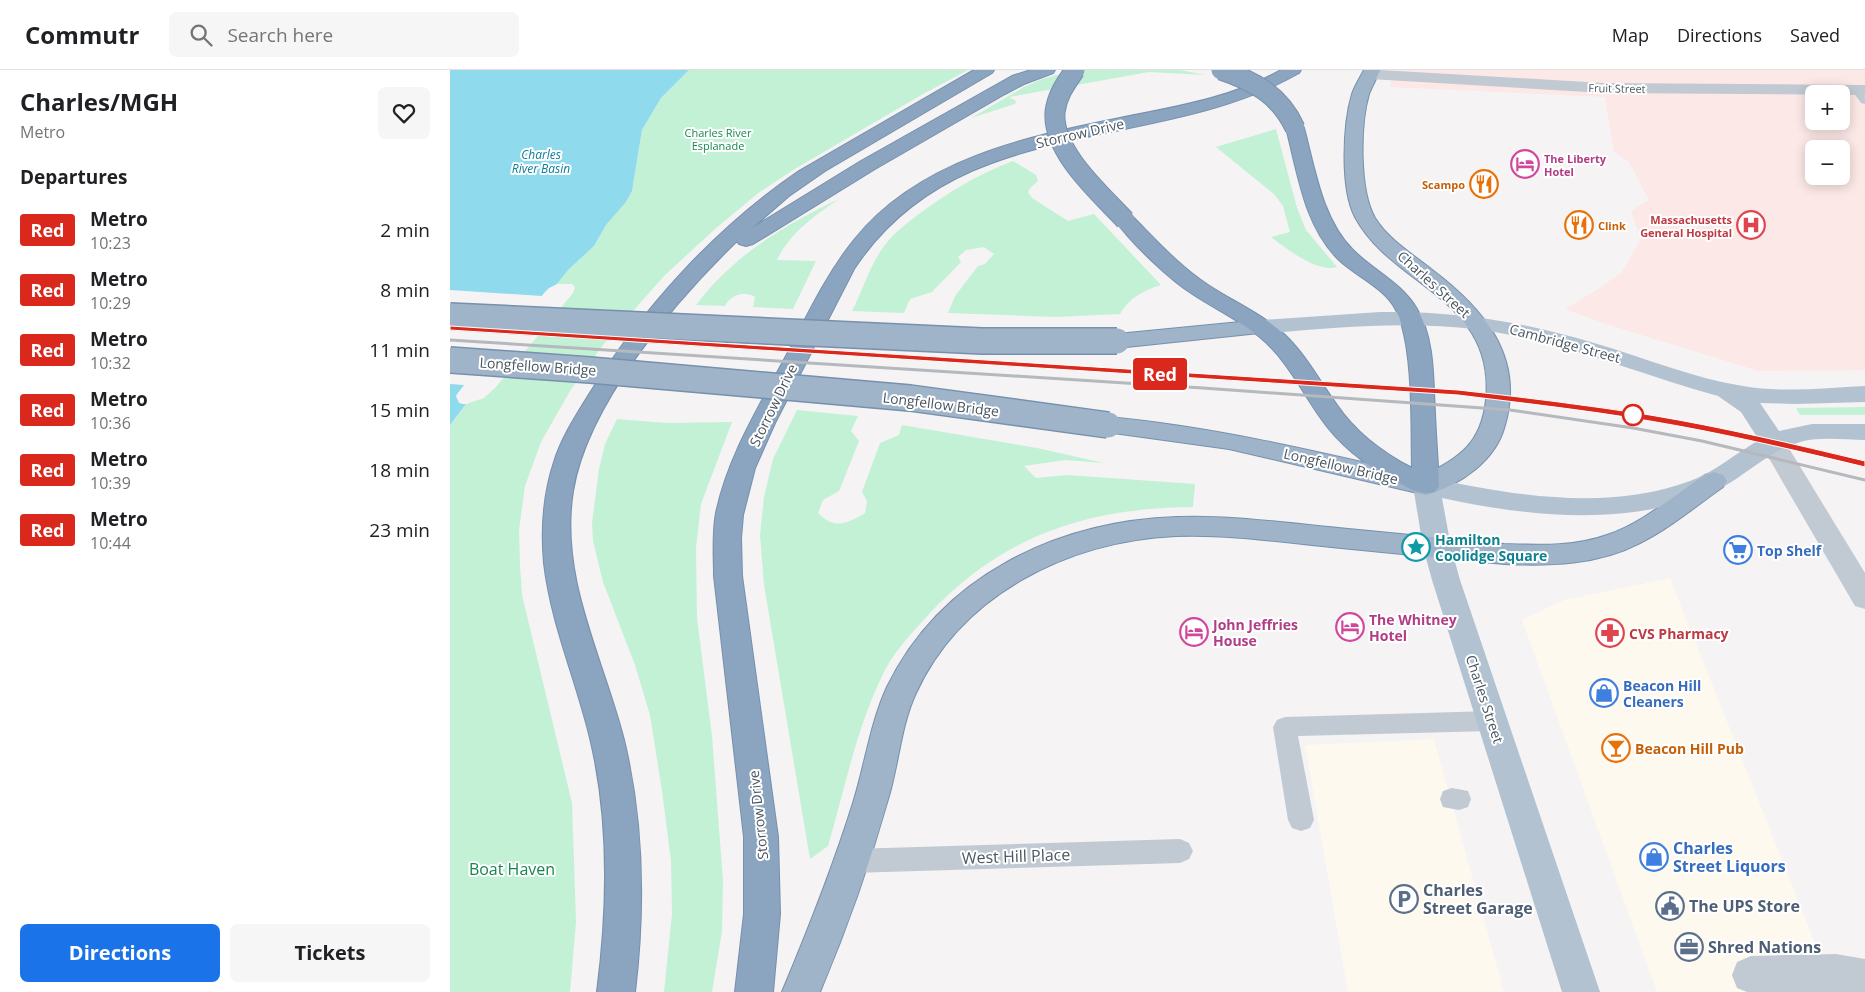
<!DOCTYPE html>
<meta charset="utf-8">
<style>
:root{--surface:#fff;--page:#f6f6f6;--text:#202124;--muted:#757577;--line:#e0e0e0;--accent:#1a73e8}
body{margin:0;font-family:"Open Sans",sans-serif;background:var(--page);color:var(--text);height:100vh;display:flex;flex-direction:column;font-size:19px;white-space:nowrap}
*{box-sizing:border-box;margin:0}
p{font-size:16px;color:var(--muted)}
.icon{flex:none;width:28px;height:28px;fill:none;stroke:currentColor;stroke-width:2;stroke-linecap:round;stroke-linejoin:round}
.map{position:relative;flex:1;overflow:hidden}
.details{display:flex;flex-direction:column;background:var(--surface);width:450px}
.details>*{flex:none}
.badge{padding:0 10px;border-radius:4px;font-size:18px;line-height:32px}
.buttons{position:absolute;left:1355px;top:15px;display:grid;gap:10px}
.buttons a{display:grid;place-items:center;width:45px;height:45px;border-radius:8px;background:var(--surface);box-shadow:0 2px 12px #0003;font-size:25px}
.map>.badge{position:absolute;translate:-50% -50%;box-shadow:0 0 0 2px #fff}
h2{padding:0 20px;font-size:19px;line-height:45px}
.round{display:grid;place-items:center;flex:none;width:52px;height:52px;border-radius:8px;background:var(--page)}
.headline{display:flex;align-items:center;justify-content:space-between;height:85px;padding:0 20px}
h1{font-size:24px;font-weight:700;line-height:38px}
.primary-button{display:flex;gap:10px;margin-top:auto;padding:10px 20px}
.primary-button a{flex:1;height:58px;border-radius:8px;background:var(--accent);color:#fff;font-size:20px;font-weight:700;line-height:58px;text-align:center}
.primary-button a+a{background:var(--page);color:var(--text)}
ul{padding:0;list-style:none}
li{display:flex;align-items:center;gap:15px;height:60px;padding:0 20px}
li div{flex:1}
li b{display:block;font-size:19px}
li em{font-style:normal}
li .badge{min-width:55px;font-weight:700;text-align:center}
header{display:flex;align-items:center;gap:30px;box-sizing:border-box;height:70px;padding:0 25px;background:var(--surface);border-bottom:1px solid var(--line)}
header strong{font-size:24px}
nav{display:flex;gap:28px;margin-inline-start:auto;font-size:18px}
.search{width:350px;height:45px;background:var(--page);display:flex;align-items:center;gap:12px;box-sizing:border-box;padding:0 18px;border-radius:8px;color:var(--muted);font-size:19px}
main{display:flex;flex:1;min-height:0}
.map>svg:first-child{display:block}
.commercial{fill:#fdf9ef}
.medical{fill:#fce8e6;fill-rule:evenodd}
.green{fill:#c3f1d5}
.water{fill:#90daee}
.pier{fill:#f5f3f3}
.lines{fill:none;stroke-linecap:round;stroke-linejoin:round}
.trunk-casing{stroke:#7690ad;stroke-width:2}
.motorway-casing{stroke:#7690ad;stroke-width:2}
.service{fill:#c1cad2;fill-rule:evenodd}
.pedestrian{fill:#c1cad2;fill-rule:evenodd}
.minor{fill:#c1cad2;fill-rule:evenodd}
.primary{fill:#b3c2d1;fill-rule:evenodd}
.trunk{fill:#9fb4c9;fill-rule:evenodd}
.motorway{fill:#8ba5c1;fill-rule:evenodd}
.rail{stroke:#b5b8bd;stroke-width:3}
.trunk-bridge-casing{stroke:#7690ad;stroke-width:28;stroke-linecap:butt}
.motorway-bridge-casing{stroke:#7690ad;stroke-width:21;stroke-linecap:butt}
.trunk-bridge{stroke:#9fb4c9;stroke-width:25}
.motorway-bridge{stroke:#8ba5c1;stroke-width:19}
.line{fill:#da291c;stroke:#fff}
.stop-dot{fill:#fff;stroke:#da291c;stroke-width:2.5}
.labels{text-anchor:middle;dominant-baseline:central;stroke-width:4;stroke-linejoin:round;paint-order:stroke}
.far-street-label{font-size:11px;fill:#4a5661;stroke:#fff}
.far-park-label{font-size:11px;fill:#17864f;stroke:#fff}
.far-hotel-label{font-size:11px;font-weight:bold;fill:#b23c85;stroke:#fff;text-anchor:start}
.far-food-label{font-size:11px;font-weight:bold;fill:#c56008;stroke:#fff;text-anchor:end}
.far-health-label{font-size:11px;font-weight:bold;fill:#be3a42;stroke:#fff;text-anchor:end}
.far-water-label{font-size:12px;font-style:italic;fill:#0c7c9b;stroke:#fff}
.street-label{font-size:14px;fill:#4a5661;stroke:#fff}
.culture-label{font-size:14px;font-weight:bold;fill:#0d838f;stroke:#fff;text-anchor:start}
.shop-label{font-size:14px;font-weight:bold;fill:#366cbe;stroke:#fff;text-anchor:start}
.hotel-label{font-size:14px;font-weight:bold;fill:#b23c85;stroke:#fff;text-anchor:start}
.health-label{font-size:14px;font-weight:bold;fill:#be3a42;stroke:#fff;text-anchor:start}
.food-label{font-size:14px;font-weight:bold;fill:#c56008;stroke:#fff;text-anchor:start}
.near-shop-label{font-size:16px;font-weight:bold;fill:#366cbe;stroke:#fff;text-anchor:start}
.near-street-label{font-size:16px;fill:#4a5661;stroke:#fff}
.near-park-label{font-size:16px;fill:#17864f;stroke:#fff}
.near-service-label{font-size:16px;font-weight:bold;fill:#4e5e75;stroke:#fff;text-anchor:start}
</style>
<header>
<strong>Commutr</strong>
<div class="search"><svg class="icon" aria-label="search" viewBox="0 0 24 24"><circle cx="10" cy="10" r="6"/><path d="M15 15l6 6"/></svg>Search here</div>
<nav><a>Map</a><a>Directions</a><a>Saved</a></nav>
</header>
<main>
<section class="details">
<div class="headline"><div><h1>Charles/MGH</h1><p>Metro</p></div><a class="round"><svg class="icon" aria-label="heart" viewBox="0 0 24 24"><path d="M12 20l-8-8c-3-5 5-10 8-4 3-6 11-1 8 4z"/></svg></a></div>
<h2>Departures</h2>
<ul>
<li><span class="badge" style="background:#da291c;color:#fff">Red</span><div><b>Metro</b><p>10:23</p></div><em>2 min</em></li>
<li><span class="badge" style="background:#da291c;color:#fff">Red</span><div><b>Metro</b><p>10:29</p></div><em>8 min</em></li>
<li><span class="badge" style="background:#da291c;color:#fff">Red</span><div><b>Metro</b><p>10:32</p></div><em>11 min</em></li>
<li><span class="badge" style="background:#da291c;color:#fff">Red</span><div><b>Metro</b><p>10:36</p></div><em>15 min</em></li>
<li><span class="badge" style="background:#da291c;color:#fff">Red</span><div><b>Metro</b><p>10:39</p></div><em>18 min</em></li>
<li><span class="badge" style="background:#da291c;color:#fff">Red</span><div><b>Metro</b><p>10:44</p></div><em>23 min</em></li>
</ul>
<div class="primary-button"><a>Directions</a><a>Tickets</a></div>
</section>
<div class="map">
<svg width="1415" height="922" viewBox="0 0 1415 922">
<rect width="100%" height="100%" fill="#f5f3f3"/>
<path class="commercial" d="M1220 508 1371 888 1387 922H1207L1072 550 1114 530Z
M984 669 1054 922H898L855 675Z"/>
<path class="medical" d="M944 0H1415V300L1309 301 1153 253 1115 239 1147 220 1172 202 1191 169 1181 141 1199 130 1179 92 1164 81 1155 27 940 17ZM1364 24H1391V51H1364ZM1364 79H1391V106H1364Z"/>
<path class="green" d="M239 0H518L473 24 343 100 307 124 265 159 214 206 153 275 120 321 91 372 75 416 69 460 70 495 72 525 122 733 126 852 120 922H0V355L16 334 34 328 46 317 123 223 125 217 122 214H107L118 200 144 176 156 155 176 132 182 121 192 60 211 28Z
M626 0H730L755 5 699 2 559 27 566 31 565 34 521 48 574 17 592 9Z
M826 59 847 138 856 160 887 197C867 203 837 179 821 167L840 162 833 136 824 124 766 77Z
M563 91 586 105 588 111 581 117 578 122 582 128 618 151 644 144 711 215C694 220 679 228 670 244L606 247 498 243 505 226 528 196 535 194 544 184 534 177 516 180 508 187 511 192 482 222 460 229 454 243 402 241C413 220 420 194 435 175 444 163 457 153 469 144 500 121 527 105 563 91Z
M389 129C364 146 340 163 327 190L366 191 343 239 303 237 305 227C295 220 280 225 275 236L246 235C283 186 334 155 389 129Z
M1415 337V345H1350L1346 338Z
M347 340 408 346 401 361 409 371 389 421 373 430 368 443C385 460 396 454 415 443L417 431 412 422 430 373 449 365 452 355 587 378 654 393 615 390 574 396 586 408 617 405 745 414 743 437C638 438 553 465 479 544 463 562 446 579 435 600 407 655 395 718 378 776L360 789 314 515 310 465 314 427 323 389Z
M167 349 216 353 282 352 251 434 246 478 247 548 262 666 273 811 272 861 262 922H214L222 844 221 791 212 721 200 645 185 595 153 512 143 471 142 453 149 399 155 374Z"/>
<path class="water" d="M0 0H239L211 28 192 60 182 121 176 132 156 155 144 176 118 200 107 214 96 221 8 323 6 326 12 334H16L0 355Z"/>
<path class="pier" d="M110 213 98 222 10 325 11 330 19 334 9 333 6 326 14 315 0 314V220L92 226 99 218Z"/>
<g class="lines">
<defs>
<path id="trunk" d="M914 0H930C927 8 922 16 919 24 910 55 909 120 925 148 938 169 962 184 981 199 1033 238 1075 286 1055 355 1046 391 1010 415 976 425L779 379 649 361 646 355 649 349 658 347C765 357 869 382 973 406 1010 387 1031 374 1036 330 1046 228 942 217 905 147 890 118 893 54 902 24 905 15 910 8 914 0Z
M811 250 819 252 822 257 819 262 667 278 659 276 656 271 659 266 667 264Z
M1264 402 1273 405 1277 411 1273 417C1246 436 1220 458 1190 473 1148 495 1100 496 1054 494 996 488 938 483 881 477 830 472 778 464 726 466 620 471 512 523 466 623 451 655 449 692 439 726 420 793 397 858 370 922H332C358 860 383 797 403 733 415 695 420 654 437 617 491 506 607 451 727 447 781 445 835 453 888 458 943 463 999 469 1054 474 1088 475 1124 477 1157 465 1193 453 1224 425 1255 405Z"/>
<path id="motorway" d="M524 0H544L542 3 375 101 339 126 302 158 411 91 562 6 581 0H605L603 3 574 14 555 24 425 99 303 174 296 176 289 174 287 171C225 231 137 334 123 421 109 509 153 587 174 670 194 753 195 838 185 922H147C158 838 160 751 140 668 126 609 101 554 94 493 91 459 93 425 104 392 111 369 125 347 138 326 192 239 264 159 349 101Z
M831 0H851L849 3C704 86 509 40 404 199L325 353 305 398 293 445 291 468 292 506 328 767 330 844 323 922H285L294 844V767L264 506C264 485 262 464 266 443 278 386 309 337 336 286 357 246 376 205 404 170 468 90 575 67 670 48 725 37 782 28 831 0Z
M845 53 851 54 854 58C865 99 872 149 903 180 924 201 952 213 967 239 985 269 983 310 985 344 986 368 988 392 989 416L985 422C971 426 960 419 947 412 916 396 889 375 870 347 851 320 837 290 811 268 791 251 767 240 744 225 720 210 681 173 665 150L668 146 675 144 682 146C706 170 729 196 758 215 784 232 812 244 835 265 856 285 870 312 887 335 906 363 933 383 962 398 961 356 964 276 946 240 935 218 907 207 889 190 854 156 848 103 836 58L839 54Z"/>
</defs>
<use href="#trunk" class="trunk-casing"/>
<use href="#motorway" class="motorway-casing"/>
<path class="service" d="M1407 15C1415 18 1415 26 1415 34L1411 33 1401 19Z
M1042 641 1050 644 1054 651 1050 658 1042 661 848 666 864 750 860 758 851 761 842 758 838 750 823 657 827 650 835 647Z
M1002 718 1018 721 1021 729 1018 737 1009 740 993 737 990 729 993 721Z
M730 769 739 773 743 781 739 789 730 793 401 803 392 799 388 791 392 783 401 779Z"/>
<path class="pedestrian" d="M1386 884 1415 889V922H1297L1287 918 1282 905 1287 892 1301 886Z"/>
<path class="minor" d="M931 0 1153 13 1415 15V25L1153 23 920 9 914 7 912 4 916 0Z
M1323 365 1332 367 1415 503V539L1405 536 1310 373 1314 367Z"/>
<path class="primary" d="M930 242C1007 241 1070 251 1144 273 1193 287 1242 308 1293 316 1333 323 1375 318 1415 316V332L1346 334 1310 333 1329 361 1362 354H1415V370C1393 370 1368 366 1347 373 1314 383 1290 412 1258 424 1171 456 1080 447 992 428L1001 477 1010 510 1150 922H1112L982 510 973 477 963 416 967 410 976 407C1061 425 1156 442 1240 411 1265 402 1286 383 1309 370L1291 342 1268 326C1195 306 1124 276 1050 263 971 249 890 257 811 264L803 262 800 257 803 252 811 250Z"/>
<use href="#trunk" class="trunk"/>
<use href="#motorway" class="motorway"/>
<path class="rail" d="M0 259 1007 323C1145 337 1280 360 1415 394
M0 270 753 318 1060 340 1183 358 1252 371 1415 410"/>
<defs>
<path id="trunk-bridge" d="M0 246 532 271H667
M0 290 140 300 460 328 658 355"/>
<path id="motorway-bridge" d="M625 0C616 13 607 25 605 42 602 82 650 123 675 150
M771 0C804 11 830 25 845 58"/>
</defs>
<use href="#trunk-bridge" class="trunk-bridge-casing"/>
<use href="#motorway-bridge" class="motorway-bridge-casing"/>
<use href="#trunk-bridge" class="trunk-bridge"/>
<use href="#motorway-bridge" class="motorway-bridge"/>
</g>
<path class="line" d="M0 256 1008 320C1072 327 1136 335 1200 345 1272 357 1344 374 1415 391V397C1344 380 1272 363 1200 351 1136 340 1072 333 1008 325L0 260Z"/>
<defs>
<symbol id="hotel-ring" viewBox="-11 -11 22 22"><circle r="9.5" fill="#fff" stroke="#d1479c" stroke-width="1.5"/><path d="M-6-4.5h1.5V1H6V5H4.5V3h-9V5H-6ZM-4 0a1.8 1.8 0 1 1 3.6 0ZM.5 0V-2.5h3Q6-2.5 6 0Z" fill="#d1479c"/></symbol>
<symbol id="restaurant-ring" viewBox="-11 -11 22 22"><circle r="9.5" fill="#fff" stroke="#e8710a" stroke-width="1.5"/><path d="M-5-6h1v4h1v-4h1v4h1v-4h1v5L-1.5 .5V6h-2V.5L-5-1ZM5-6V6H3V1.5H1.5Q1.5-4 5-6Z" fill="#e8710a"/></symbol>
<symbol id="hospital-ring" viewBox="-11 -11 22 22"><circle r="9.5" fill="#fff" stroke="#e0444e" stroke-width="1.5"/><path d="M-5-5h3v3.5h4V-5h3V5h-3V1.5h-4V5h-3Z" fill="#e0444e"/></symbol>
<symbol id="sight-ring" viewBox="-11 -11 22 22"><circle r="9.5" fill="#fff" stroke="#0f9aa8" stroke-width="1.5"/><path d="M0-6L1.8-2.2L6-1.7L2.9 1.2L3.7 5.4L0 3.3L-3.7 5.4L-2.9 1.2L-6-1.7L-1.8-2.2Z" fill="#0f9aa8"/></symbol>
<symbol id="supermarket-ring" viewBox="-11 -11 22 22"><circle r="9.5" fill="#fff" stroke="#3f7fe0" stroke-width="1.5"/><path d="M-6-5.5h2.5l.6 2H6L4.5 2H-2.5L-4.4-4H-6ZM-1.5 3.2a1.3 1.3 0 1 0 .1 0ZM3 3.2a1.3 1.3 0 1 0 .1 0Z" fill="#3f7fe0"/></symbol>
<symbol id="pharmacy-ring" viewBox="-11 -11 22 22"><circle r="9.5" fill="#fff" stroke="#e0444e" stroke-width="1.5"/><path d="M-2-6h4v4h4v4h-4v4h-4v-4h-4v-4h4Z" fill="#e0444e"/></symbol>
<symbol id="shop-ring" viewBox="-11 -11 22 22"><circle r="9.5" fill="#fff" stroke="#3f7fe0" stroke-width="1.5"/><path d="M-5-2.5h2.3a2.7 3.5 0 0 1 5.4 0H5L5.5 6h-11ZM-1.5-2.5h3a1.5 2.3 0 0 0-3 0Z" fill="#3f7fe0"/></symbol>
<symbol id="bar-ring" viewBox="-11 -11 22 22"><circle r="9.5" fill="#fff" stroke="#e8710a" stroke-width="1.5"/><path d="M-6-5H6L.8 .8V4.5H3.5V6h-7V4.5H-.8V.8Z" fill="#e8710a"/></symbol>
<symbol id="parking-ring" viewBox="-11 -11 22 22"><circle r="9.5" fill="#fff" stroke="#5c6f8a" stroke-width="1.5"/><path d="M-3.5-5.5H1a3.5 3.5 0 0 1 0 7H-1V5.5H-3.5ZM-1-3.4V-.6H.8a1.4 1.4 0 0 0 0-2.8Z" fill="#5c6f8a"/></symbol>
<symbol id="civic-ring" viewBox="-11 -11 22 22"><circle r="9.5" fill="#fff" stroke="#5c6f8a" stroke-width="1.5"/><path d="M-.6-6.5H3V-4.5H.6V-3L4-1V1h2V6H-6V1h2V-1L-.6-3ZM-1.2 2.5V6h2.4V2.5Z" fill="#5c6f8a"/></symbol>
<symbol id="office-ring" viewBox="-11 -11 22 22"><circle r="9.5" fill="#fff" stroke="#5c6f8a" stroke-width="1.5"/><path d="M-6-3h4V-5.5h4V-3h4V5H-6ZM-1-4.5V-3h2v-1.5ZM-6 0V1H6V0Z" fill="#5c6f8a"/></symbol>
</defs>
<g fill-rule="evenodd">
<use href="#hotel-ring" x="1059" y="78" width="32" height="32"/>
<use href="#restaurant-ring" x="1018" y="98" width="32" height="32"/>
<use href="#restaurant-ring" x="1113" y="139" width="32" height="32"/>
<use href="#hospital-ring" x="1285" y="139" width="32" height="32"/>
<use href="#sight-ring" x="950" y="461" width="32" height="32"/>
<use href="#supermarket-ring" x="1272" y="464" width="32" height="32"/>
<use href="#hotel-ring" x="884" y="541" width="32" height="32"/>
<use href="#hotel-ring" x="728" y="546" width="32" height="32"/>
<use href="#pharmacy-ring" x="1144" y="547" width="32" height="32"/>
<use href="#shop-ring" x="1138" y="607" width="32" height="32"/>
<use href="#bar-ring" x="1150" y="662" width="32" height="32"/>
<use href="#shop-ring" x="1188" y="771" width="32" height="32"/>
<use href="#parking-ring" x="938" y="813" width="32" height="32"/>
<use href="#civic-ring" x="1204" y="820" width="32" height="32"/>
<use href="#office-ring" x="1223" y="861" width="32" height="32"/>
</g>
<circle class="stop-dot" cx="1183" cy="345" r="10"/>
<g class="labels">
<g class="far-street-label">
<text transform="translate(1167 18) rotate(1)">Fruit Street</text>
</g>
<g class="far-park-label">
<text x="268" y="62">Charles River<tspan x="268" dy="13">Esplanade</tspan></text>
</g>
<g class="far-hotel-label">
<text x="1094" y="88">The Liberty<tspan x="1094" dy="13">Hotel</tspan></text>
</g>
<g class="far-food-label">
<text x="1015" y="114">Scampo</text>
<text x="1148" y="155" text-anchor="start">Clink</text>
</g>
<g class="far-health-label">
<text x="1282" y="149">Massachusetts<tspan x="1282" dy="13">General Hospital</tspan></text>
</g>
<g class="far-water-label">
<text x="91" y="84">Charles<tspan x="91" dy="14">River Basin</tspan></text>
</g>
<g class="street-label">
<text transform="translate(630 63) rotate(-13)">Storrow Drive</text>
<text transform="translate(984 214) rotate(42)">Charles Street</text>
<text transform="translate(1115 273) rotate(15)">Cambridge Street</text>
<text transform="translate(88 296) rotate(4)">Longfellow Bridge</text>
<text transform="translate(491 334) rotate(7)">Longfellow Bridge</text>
<text transform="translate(323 335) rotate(-64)">Storrow Drive</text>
<text transform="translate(891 396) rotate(13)">Longfellow Bridge</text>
<text transform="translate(1035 629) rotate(72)">Charles Street</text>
<text transform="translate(308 745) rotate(-96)">Storrow Drive</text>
</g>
<g class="culture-label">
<text x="985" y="469">Hamilton<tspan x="985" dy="16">Coolidge Square</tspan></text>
</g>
<g class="shop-label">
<text x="1307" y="480">Top Shelf</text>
<text x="1173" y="615">Beacon Hill<tspan x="1173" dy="16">Cleaners</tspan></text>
</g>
<g class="hotel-label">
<text x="919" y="549">The Whitney<tspan x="919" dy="16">Hotel</tspan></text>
<text x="763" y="554">John Jeffries<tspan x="763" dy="16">House</tspan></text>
</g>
<g class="health-label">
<text x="1179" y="563">CVS Pharmacy</text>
</g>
<g class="food-label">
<text x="1185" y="678">Beacon Hill Pub</text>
</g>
<g class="near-shop-label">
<text x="1223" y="778">Charles<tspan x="1223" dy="18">Street Liquors</tspan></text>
</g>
<g class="near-street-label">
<text transform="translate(566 786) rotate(-2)">West Hill Place</text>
</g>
<g class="near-park-label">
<text x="62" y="799">Boat Haven</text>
</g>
<g class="near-service-label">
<text x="973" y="820">Charles<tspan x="973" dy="18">Street Garage</tspan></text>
<text x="1239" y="836">The UPS Store</text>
<text x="1258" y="877">Shred Nations</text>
</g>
</g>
</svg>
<div class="buttons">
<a>+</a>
<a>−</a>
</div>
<b class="badge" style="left:710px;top:304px;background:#da291c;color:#fff">Red</b>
</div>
</main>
